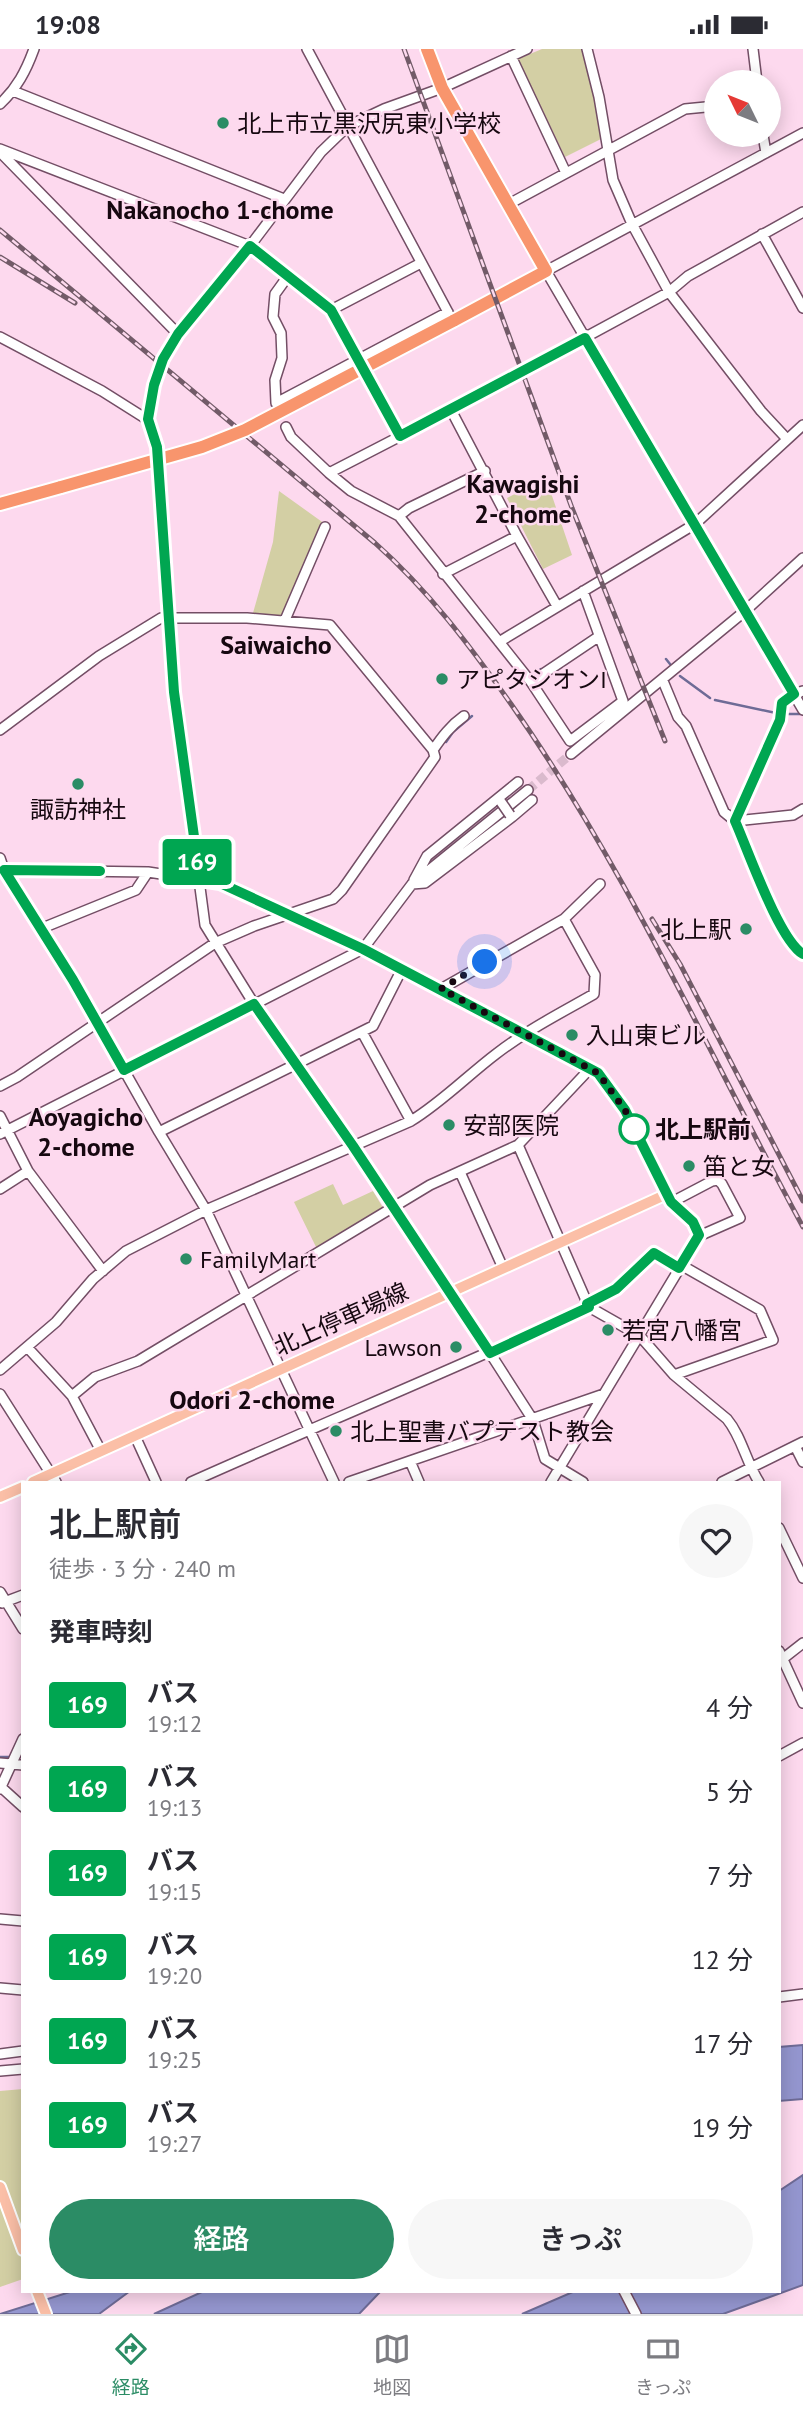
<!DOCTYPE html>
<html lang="ja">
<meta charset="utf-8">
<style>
:root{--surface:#fff;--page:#f7f7f7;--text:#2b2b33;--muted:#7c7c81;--line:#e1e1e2;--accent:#2b8c65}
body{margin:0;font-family:"PT Sans","Noto Sans JP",sans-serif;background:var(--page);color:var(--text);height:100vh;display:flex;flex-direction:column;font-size:26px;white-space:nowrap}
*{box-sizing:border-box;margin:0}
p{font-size:23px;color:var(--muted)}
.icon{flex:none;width:38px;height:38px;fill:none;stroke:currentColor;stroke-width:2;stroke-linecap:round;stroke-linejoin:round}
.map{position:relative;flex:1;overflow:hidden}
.sheet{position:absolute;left:21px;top:1432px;width:760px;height:812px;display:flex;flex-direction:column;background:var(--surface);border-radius:0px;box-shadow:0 4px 18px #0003}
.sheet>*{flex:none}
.badge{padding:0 14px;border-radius:5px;font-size:24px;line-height:46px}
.needle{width:46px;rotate:313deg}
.buttons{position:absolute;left:704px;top:21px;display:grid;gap:14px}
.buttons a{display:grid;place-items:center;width:77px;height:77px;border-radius:50%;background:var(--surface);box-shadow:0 4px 18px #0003;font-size:35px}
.you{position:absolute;width:35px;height:35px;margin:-18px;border:5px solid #fff;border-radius:50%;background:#1a73e8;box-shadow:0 0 0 10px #1a73e833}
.map>.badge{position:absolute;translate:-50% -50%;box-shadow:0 0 0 4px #fff}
h2{padding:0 28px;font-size:26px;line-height:63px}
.round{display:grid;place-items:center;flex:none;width:74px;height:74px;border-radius:37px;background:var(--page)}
.headline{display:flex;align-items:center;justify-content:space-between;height:119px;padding:0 28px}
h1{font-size:33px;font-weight:600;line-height:52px}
.action{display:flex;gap:14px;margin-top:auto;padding:14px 28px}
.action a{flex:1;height:80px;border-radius:42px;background:var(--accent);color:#fff;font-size:28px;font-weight:600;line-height:80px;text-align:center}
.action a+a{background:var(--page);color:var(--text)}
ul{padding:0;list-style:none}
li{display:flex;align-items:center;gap:21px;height:84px;padding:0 28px}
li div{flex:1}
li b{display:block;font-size:26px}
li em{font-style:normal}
li .badge{min-width:77px;font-weight:700;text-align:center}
.status{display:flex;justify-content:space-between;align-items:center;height:49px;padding:0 35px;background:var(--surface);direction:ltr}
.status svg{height:19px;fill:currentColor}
.dock{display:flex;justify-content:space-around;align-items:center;height:98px;border-top:2px solid var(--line);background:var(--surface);font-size:19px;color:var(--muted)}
.dock a{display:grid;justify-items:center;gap:4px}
.dock .selected{color:var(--accent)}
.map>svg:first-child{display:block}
.green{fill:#d3cfa4}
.water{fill:#9496cf;stroke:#6e6b96;stroke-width:2}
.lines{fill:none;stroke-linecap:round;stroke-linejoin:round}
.stream{stroke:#6e6b96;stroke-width:2.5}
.minor-tunnel{stroke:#dabacd;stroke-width:9;stroke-dasharray:9 4.5;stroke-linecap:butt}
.minor-casing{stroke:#734e65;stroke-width:12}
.major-casing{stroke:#fff;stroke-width:14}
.highway-casing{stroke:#fff;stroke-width:16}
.minor{stroke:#fff;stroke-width:9}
.major{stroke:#fbbfa7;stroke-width:10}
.highway{stroke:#f8956d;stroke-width:12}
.rail-casing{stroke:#725b68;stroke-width:5}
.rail{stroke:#fdd9ee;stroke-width:2.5;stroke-dasharray:8;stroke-linecap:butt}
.minor-bridge-casing{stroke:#734e65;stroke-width:12;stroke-linecap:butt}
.highway-bridge-casing{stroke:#fff;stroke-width:16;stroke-linecap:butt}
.minor-bridge{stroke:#fff;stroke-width:9}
.highway-bridge{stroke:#f8956d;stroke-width:12}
.line-casing{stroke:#fff;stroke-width:16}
.line{stroke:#00a651;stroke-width:10}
.walk{stroke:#160810;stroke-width:7;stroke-dasharray:0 12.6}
.poi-dot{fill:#2b8c65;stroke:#fdd9ee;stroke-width:2.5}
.stop-dot{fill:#fff;stroke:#00a651;stroke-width:3.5}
.labels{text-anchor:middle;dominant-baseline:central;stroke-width:5;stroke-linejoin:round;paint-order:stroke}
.poi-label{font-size:24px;fill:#160810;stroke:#fdd9ee;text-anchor:start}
.stop-label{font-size:24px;font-weight:bold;fill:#160810;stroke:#fdd9ee;text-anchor:start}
.street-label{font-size:24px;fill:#160810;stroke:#fdd9ee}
.neighbourhood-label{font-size:26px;font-weight:bold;fill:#160810;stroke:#fdd9ee}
</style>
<div class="status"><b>19:08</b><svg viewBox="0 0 49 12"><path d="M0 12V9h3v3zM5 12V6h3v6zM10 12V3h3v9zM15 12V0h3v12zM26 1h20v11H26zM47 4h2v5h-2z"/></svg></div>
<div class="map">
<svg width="803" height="2265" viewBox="0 0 803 2265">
<rect width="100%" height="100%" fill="#fdd9ee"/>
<path class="green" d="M542 0H584L605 88 565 108 518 10Z
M546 429 572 506 543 520 507 449Z
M279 442 325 475 283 567 253 564 273 493Z
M333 1135 343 1156 373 1142 385 1162 317 1200 294 1153Z
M23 2040V2230L0 2238V2042Z"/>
<path class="water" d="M803 1996V2050L779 2052V1998Z
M803 2126V2236L723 2265H522L575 2242H779V2142Z
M73 2242H130L99 2265H0Z
M204 2242H381L359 2265H154Z"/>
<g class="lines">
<path class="stream" d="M666 610 670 615
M680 627 710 649
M517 636 541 620
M715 651 776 664
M784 665H801
M446 693 453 683 472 667
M0 1708H11"/>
<path class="minor-tunnel" d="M528 741 571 705"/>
<defs>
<path id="minor" d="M307 0 450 267
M527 0 442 39 384 60 348 77 321 103 250 197 178 285 163 310 154 336 148 371 157 398 174 643 205 876 254 955 353 1097 490 1304 533 1371 545 1410 583 1433
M587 0 599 48 613 131 632 175 669 243 761 362 787 390
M753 0 757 33
M511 7 566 124
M13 42 284 150
M0 55C17 39 26 22 34 0
M803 84 546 222 803 661
M763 86 766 104
M0 100 250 197 331 261 400 387
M0 103 178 285
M507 156 685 60 716 57
M762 185 803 259
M288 227 275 245 273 268 281 284 282 309 275 331 276 354 448 263
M331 261 421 214
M0 288 102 342 148 371
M451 361 517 487 557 557
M286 378 291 388 329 424
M399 467 409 459 485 422
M443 525 517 487
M583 542 623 652 570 692 531 633 399 467 351 442 329 424 451 361 669 243 688 227 803 163
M285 571 325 478
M499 593 695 475 803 376
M663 632 678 668 686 677 724 763 735 772C747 800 781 892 803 905
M531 633 598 588
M0 681 99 607 161 569H247L330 576 433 701
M571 705 745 562 803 509
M735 772 780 671 782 654 794 645 803 642
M735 772 793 766 803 760
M0 809 4 821 73 931 159 1083 206 1161 334 1433
M0 823 4 821 148 823 220 834 363 900 441 940 598 1024 625 1061 672 1153 693 1173 699 1187 551 1433
M414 831 427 807 518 733
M412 835 425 834 512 768 532 751
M40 880 136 841 148 823
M441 940 564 870 600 835
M362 983 411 1072
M0 1037 17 1028 215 894 254 877 333 850 342 841 435 708 433 701C442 688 450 677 464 667
M0 1067 28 1122 103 1222
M159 1083 373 977 402 920
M0 1085 363 900 412 835 528 741
M518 1096 589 1258
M460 1123 503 1219
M0 1140 28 1122
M672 1153 712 1132 718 1131 722 1135 740 1169 699 1187
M587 1255 616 1240 654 1204 679 1219
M27 1298 72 1347 101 1402
M0 1321 56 1273 93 1230 126 1202 206 1161 411 1072C442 1053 467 1027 496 1005 527 981 561 964 594 945L595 926 564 870
M674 1326 773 1291 760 1261 681 1216
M0 1345 56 1433
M72 1347 95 1328 138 1312 430 1136 518 1096 584 1026 588 1019
M135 1387 156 1433
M795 1397 803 1413
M410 1412 419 1433
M191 1433C323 1374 457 1319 589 1258L640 1287 674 1326 727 1370C742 1388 746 1413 759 1433
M349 1433 604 1345
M722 1433 803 1393
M779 1479 803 1529
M0 1543 23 1580
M2 1554 23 1546
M779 1602 803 1654
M780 1612 803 1594
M779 1707 803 1694
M0 1714 23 1716
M2 1739 23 1758
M0 1740 23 1690
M0 1870 23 1872
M0 1939 23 1941
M779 1948 803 1945
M0 2005 23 2002
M0 2022 23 2020
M624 2242 636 2265"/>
<path id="major" d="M33 1433 667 1145
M0 1448 23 1438
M0 2138 23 2201
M37 2242 46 2265"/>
<path id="highway" d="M427 0 442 39 546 222 453 272
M0 455 61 438"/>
</defs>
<use href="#minor" class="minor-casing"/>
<use href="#major" class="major-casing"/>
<use href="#highway" class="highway-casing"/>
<use href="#minor" class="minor"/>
<use href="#major" class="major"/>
<use href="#highway" class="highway"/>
<defs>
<path id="rail" d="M404 0 572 459 665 692
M0 181 375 494C429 542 470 597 511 655 626 819 708 1003 803 1178
M0 208 75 254
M652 870 680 915 803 1152"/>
</defs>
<use href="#rail" class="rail-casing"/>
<use href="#rail" class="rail"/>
<defs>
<path id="minor-bridge" d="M501 753 510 766"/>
<path id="highway-bridge" d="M61 438 202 398 245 381 453 272"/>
</defs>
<use href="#minor-bridge" class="minor-bridge-casing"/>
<use href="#highway-bridge" class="highway-bridge-casing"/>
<use href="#minor-bridge" class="minor-bridge"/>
<use href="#highway-bridge" class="highway-bridge"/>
</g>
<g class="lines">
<defs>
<path id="line" d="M100 822 4 821 73 931 124 1021 254 955 353 1097 490 1304 589 1258 587 1255 616 1240 654 1204 679 1219 699 1186 693 1173 671 1153 625 1061 598 1024 363 900 220 834 200 831 174 643 157 398 148 370 154 336 163 310 178 285 250 197 331 261 400 387 585 289 794 645 782 654 780 671 735 772C748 801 779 891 803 905"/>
</defs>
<use href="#line" class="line-casing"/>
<use href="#line" class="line"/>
<path class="walk" d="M485 913 441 940 598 1024 625 1061 634 1080"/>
</g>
<g class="poi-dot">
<circle cx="223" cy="74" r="7"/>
<circle cx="442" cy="630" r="7"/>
<circle cx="78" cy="735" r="7"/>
<circle cx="746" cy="880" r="7"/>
<circle cx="572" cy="986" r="7"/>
<circle cx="449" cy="1076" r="7"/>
<circle cx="689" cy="1117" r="7"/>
<circle cx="186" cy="1210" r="7"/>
<circle cx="608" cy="1281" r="7"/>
<circle cx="456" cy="1298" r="7"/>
<circle cx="336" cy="1382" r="7"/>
</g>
<circle class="stop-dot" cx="634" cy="1080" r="14"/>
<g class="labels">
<g class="poi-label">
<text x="237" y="74">北上市立黒沢尻東小学校</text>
<text x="456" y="630">アピタシオンI</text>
<text x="78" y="760" text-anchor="middle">諏訪神社</text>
<text x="732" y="880" text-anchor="end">北上駅</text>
<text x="586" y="986">入山東ビル</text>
<text x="463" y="1076">安部医院</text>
<text x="703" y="1117">笛と女</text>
<text x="200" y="1210">FamilyMart</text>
<text x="622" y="1281">若宮八幡宮</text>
<text x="442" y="1298" text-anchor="end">Lawson</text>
<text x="350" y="1382">北上聖書バプテスト教会</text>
</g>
<g class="stop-label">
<text x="655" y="1080">北上駅前</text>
</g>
<g class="street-label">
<text transform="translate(341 1270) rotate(-24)">北上停車場線</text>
</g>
<g class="neighbourhood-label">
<text x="220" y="160">Nakanocho 1-chome</text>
<text x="523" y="434">Kawagishi<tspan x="523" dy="30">2-chome</tspan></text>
<text x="276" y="595">Saiwaicho</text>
<text x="86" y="1067">Aoyagicho<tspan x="86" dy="30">2-chome</tspan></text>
<text x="252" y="1350">Odori 2-chome</text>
</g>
</g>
</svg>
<div class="buttons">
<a><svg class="needle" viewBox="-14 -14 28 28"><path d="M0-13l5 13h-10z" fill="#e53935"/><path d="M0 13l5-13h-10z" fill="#7c7c81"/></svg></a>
</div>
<div class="you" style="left:485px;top:913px"></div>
<b class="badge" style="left:197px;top:813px;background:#00a651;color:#fff">169</b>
<section class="sheet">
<div class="headline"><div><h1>北上駅前</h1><p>徒歩 · 3 分 · 240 m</p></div><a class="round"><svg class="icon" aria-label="heart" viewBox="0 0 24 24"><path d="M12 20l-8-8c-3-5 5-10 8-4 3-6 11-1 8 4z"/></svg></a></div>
<h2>発車時刻</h2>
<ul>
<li><span class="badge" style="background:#00a651;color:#fff">169</span><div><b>バス</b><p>19:12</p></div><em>4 分</em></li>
<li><span class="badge" style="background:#00a651;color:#fff">169</span><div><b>バス</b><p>19:13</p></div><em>5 分</em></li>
<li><span class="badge" style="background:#00a651;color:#fff">169</span><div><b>バス</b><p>19:15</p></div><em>7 分</em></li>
<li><span class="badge" style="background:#00a651;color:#fff">169</span><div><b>バス</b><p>19:20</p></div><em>12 分</em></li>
<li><span class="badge" style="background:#00a651;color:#fff">169</span><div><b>バス</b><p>19:25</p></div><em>17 分</em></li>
<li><span class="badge" style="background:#00a651;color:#fff">169</span><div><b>バス</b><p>19:27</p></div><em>19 分</em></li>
</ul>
<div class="action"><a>経路</a><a>きっぷ</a></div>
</section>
</div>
<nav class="dock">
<a class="selected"><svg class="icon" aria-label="directions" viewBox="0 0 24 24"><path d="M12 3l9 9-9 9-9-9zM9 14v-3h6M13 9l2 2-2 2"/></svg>経路</a>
<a><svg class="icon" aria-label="map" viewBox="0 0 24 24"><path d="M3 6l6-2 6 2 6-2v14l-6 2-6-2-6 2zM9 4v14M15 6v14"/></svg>地図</a>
<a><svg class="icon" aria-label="tickets" viewBox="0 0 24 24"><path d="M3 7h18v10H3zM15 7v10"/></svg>きっぷ</a>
</nav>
